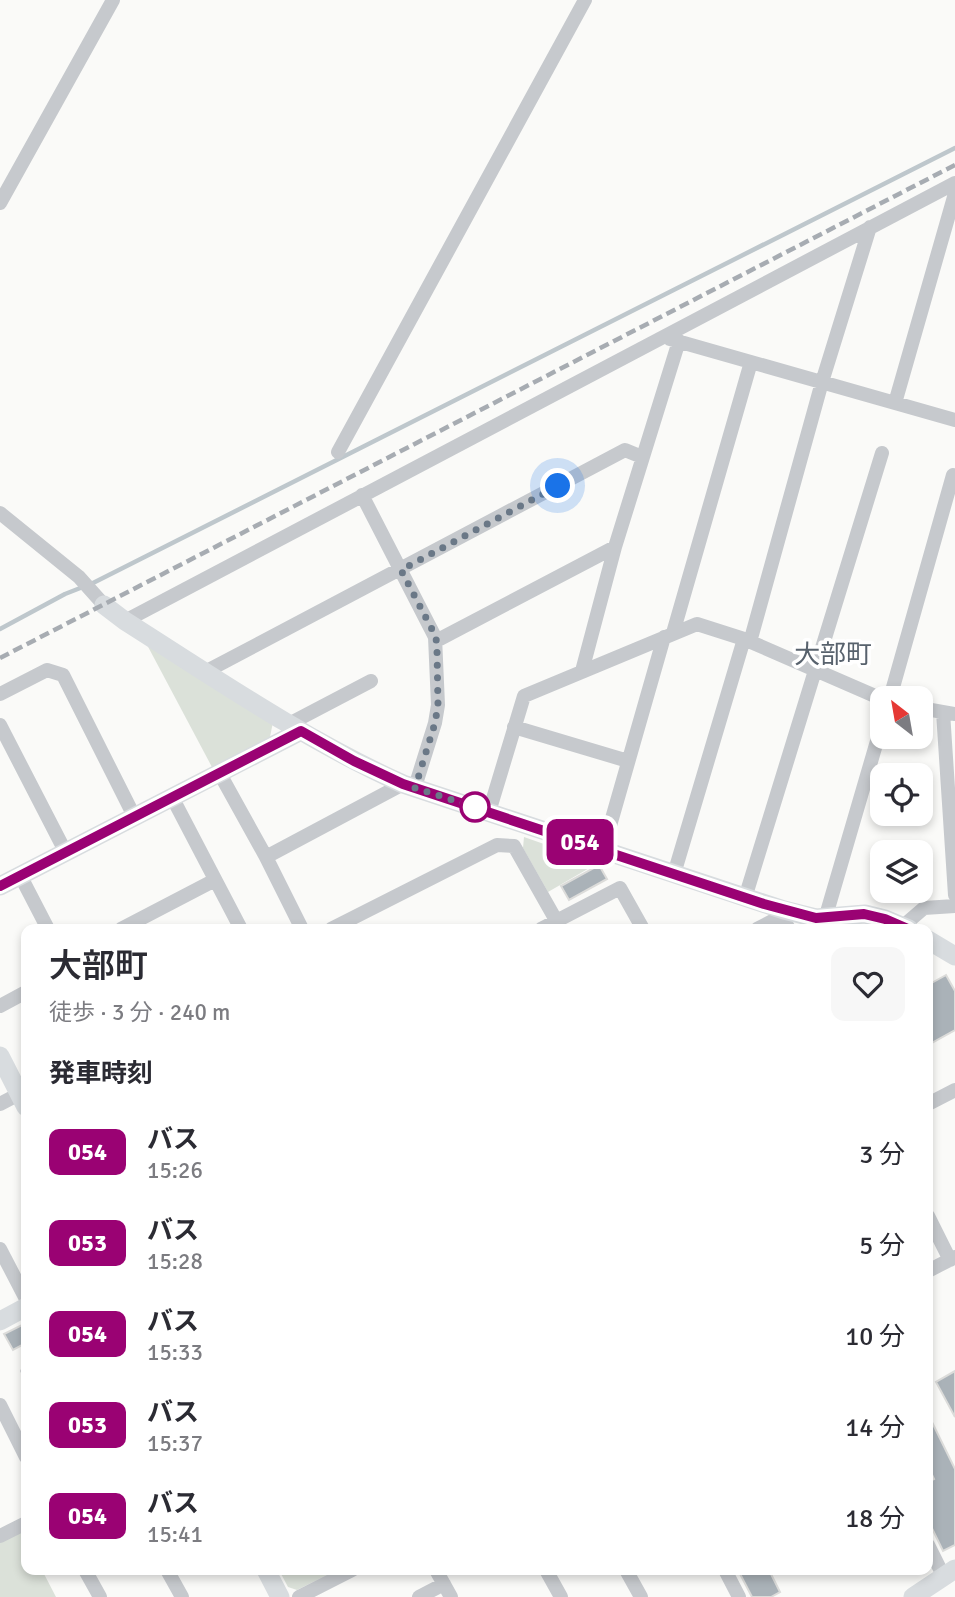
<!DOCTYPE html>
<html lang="ja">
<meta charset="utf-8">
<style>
:root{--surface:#fff;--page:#f7f7f7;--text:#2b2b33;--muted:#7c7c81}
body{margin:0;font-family:Signika,"Noto Sans JP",sans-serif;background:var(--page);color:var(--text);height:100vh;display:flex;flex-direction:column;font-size:26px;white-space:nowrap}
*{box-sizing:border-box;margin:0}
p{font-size:23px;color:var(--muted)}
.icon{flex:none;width:38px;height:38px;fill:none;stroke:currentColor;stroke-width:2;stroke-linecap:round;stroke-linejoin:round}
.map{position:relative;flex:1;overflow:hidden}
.sheet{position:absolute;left:21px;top:924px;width:912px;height:651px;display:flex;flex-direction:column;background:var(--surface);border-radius:14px;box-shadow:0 4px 10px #0003}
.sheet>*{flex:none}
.badge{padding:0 14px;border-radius:10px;font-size:24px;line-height:46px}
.needle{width:46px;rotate:329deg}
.tools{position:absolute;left:870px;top:686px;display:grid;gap:14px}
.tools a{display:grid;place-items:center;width:63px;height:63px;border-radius:14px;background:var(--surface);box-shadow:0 4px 10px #0003;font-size:35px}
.you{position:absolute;width:35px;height:35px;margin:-18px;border:5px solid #fff;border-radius:50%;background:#1a73e8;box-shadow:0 0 0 10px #1a73e833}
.map>.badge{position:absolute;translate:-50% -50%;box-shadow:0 0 0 4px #fff}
h2{padding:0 28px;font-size:26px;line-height:63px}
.round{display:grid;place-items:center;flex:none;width:74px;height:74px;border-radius:14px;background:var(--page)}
.head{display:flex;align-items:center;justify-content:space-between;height:119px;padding:0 28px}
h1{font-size:33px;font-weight:600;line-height:52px}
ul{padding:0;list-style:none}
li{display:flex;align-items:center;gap:21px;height:91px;padding:0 28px}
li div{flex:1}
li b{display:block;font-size:26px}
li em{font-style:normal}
li .badge{min-width:77px;font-weight:700;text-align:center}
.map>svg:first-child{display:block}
.green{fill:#dbe1d9}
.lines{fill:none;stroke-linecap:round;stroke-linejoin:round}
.stream{stroke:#bec7cc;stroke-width:4.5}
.building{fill:#aab2b8;stroke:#dcdcda;stroke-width:2}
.lane{stroke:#c6c9cd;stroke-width:7}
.street{stroke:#c6c9cd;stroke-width:14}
.secondary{stroke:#d8dcdf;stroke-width:19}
.rail{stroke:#a7acb2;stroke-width:4.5;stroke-dasharray:10 5;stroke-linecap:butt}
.line-casing{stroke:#fff;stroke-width:16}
.line{stroke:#9a0273;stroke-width:10}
.walk{stroke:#6a7887;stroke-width:7;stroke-dasharray:0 12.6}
.stop-dot{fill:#fff;stroke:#9a0273;stroke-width:3.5}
.labels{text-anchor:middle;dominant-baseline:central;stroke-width:7;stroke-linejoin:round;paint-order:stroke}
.neighbourhood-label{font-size:26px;fill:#58626d;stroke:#fff}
</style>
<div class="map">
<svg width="955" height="1597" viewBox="0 0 955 1597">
<rect width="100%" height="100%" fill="#fafaf8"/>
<path class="green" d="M145 641 273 722 270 737 213 769Z
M524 837 598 863 548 892 523 848Z
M21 1531 26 1540V1570H42L56 1597H0V1542Z
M279 1570H337L297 1590 288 1587Z"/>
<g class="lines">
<path class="stream" d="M0 629 65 594 93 583 955 148"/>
</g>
<path class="building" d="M599 865 607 879 569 900 561 886Z
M946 975 955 991V1030L928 1045V985Z
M26 1323V1343L13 1350 4 1334Z
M955 1371V1417L936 1382Z
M928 1414 955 1469V1545L943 1551 928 1520V1482L934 1479 928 1466Z
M738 1570H769L780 1592 771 1597H752Z"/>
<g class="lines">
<path class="lane" d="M24 1371 26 1369"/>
<path class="street" d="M0 203 113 0
M670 339 955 420
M895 403 954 197
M338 452 585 0
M362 495 435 637 438 705 435 723 415 787
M0 513 79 577 104 605
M125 621 955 183
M673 633 751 362
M436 641 615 547
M750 642 822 382 870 227
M582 671 615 547 679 341
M205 672 625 450 642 457
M0 694 47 670 63 675 134 816
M890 698 953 475
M920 708 955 714
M943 712 955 895
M289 724 371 681
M0 725 65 851
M514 727 628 761
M220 774 266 857 302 929
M172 797 241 929
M489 812 524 696 697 624 744 639 882 699
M603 850 664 637
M266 857 403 784
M674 874 744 639
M20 875 48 929
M745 898 882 453
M782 916 789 929
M825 919 882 724
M903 926 924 908 955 906
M121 929 215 880
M331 929 497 845 514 846 561 929
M541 929 620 888 643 929
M757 929 782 916 784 910
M0 1006 26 992
M0 1104 19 1094
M928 1104 955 1090
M928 1216 950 1260
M0 1249 26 1299
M928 1271 955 1257
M0 1405 26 1457
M0 1536 26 1523
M928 1545 944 1577
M85 1570 100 1597
M167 1570 182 1597
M436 1570 451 1597
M546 1570 561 1597
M626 1570 641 1597
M725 1570 739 1597
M299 1597 352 1570
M419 1597 444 1584"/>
<path class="secondary" d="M104 605 125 621C215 678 305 740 403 784L784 910 816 918 865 914 885 919 909 929
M0 886 301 731
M928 940 955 956
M0 1056 26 1107
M0 1321 26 1307
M266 1570 280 1597
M913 1597 955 1569"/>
<path class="rail" d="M0 658 955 165"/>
</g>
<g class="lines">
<defs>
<path id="line" d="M0 886 301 731 354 761 403 784 764 904 816 918 864 914 885 919 908 929"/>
</defs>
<use href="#line" class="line-casing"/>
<use href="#line" class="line"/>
<path class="walk" d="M475 807 415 788 435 723 438 705 437 651 436 637 401 570 558 486"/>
</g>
<circle class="stop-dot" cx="475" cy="807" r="14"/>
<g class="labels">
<g class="neighbourhood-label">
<text x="833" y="655">大部町</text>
</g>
</g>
</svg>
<div class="tools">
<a><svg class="needle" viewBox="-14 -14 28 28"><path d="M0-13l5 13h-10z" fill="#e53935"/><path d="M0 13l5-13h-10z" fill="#7c7c81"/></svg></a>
<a><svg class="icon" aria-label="locate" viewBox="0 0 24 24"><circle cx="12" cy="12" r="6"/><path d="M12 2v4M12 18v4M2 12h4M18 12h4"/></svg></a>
<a><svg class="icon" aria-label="layers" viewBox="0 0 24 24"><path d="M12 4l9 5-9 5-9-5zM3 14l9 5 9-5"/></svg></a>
</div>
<div class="you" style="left:558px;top:486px"></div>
<b class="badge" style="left:580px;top:842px;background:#9a0273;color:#fff">054</b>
<section class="sheet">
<div class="head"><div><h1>大部町</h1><p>徒歩 · 3 分 · 240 m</p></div><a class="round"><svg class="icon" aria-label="heart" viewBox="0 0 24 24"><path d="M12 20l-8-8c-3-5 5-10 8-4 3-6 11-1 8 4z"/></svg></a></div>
<h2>発車時刻</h2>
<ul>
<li><span class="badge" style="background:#9a0273;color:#fff">054</span><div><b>バス</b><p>15:26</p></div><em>3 分</em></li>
<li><span class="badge" style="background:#9a0273;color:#fff">053</span><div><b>バス</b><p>15:28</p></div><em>5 分</em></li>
<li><span class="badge" style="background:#9a0273;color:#fff">054</span><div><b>バス</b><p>15:33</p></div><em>10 分</em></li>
<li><span class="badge" style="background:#9a0273;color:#fff">053</span><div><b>バス</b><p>15:37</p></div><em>14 分</em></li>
<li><span class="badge" style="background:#9a0273;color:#fff">054</span><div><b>バス</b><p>15:41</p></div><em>18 分</em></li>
</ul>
</section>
</div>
